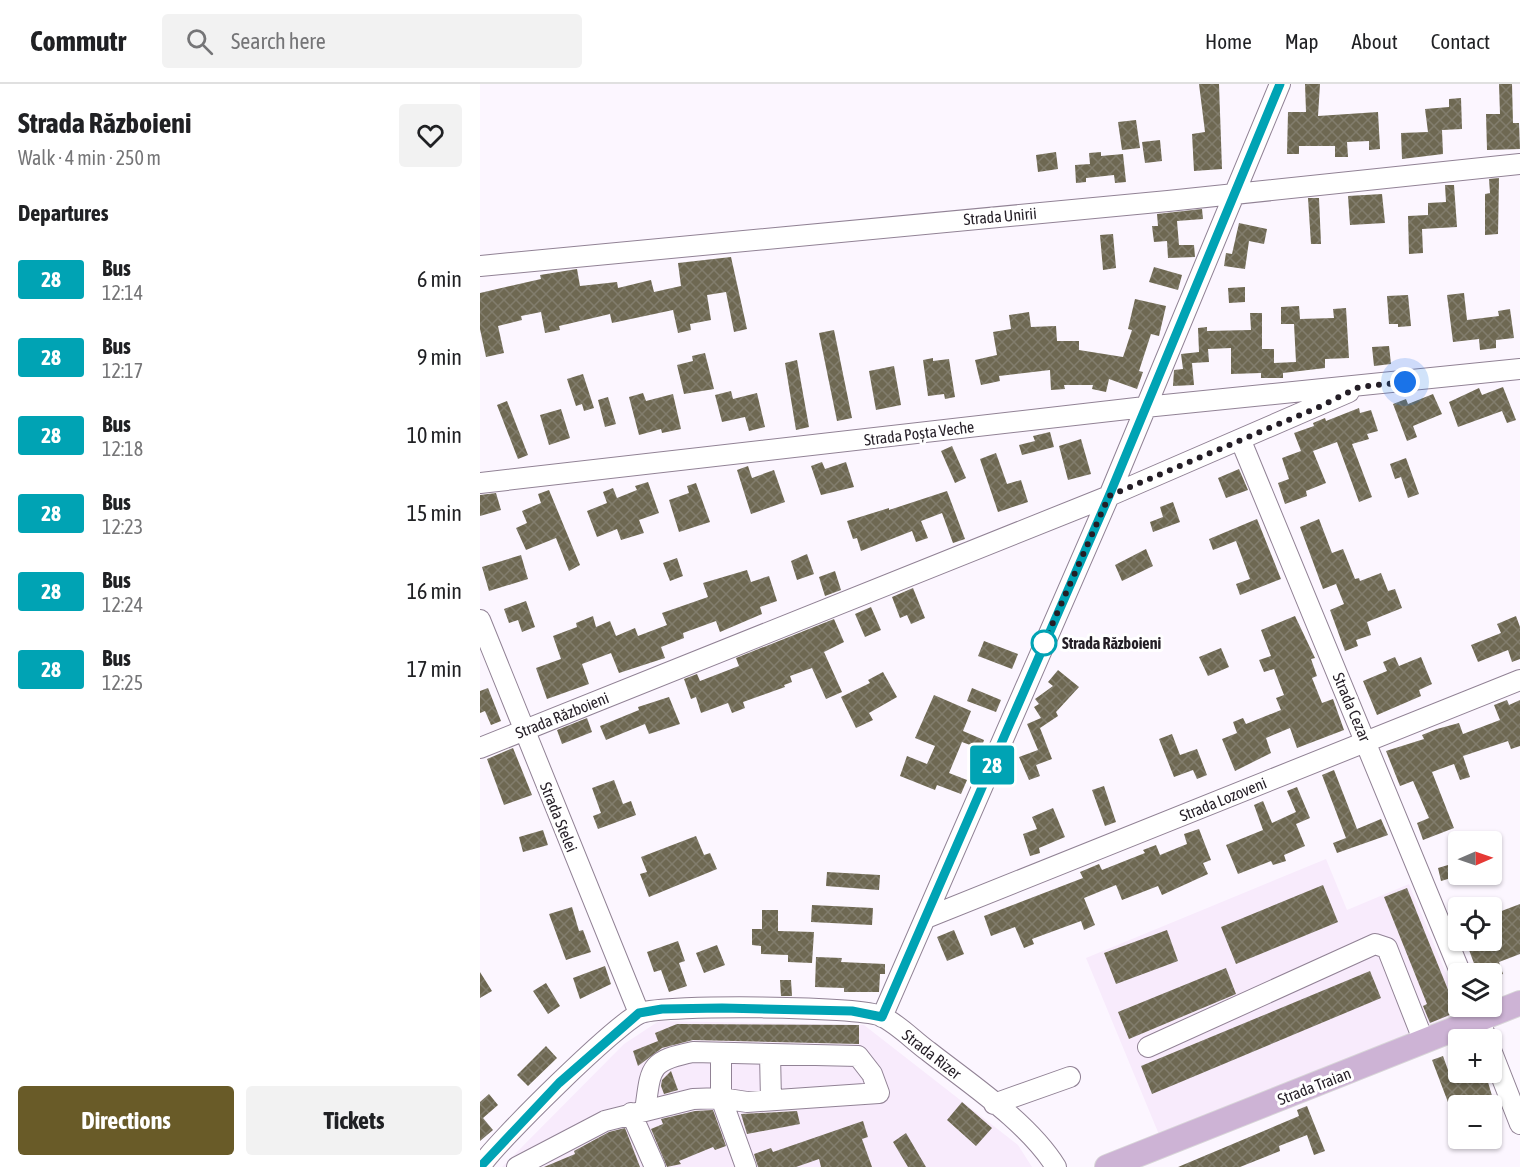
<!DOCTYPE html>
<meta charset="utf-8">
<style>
:root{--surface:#fff;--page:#f2f2f2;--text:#202124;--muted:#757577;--line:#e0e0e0;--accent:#695b28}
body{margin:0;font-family:"Asap Condensed",sans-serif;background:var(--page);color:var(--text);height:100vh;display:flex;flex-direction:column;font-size:22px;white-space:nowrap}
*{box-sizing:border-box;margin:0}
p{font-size:20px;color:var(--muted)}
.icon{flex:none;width:33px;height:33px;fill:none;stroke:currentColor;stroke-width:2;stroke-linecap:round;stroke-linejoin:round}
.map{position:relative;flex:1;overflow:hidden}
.sheet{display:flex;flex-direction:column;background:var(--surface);width:480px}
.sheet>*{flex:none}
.badge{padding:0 12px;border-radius:4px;font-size:21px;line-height:39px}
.needle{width:39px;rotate:88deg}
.fabs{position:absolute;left:968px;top:747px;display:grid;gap:12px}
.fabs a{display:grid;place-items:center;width:54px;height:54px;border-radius:6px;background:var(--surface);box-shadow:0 2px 4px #0004;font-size:30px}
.you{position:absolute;width:30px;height:30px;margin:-15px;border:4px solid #fff;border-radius:50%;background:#1a73e8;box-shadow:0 0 0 9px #1a73e833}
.map>.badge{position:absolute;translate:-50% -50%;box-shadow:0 0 0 3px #fff}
h2{padding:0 18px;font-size:22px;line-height:54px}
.round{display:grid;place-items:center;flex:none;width:63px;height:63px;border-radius:6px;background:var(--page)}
.head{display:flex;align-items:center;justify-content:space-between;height:102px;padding:0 18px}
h1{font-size:28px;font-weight:700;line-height:45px}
.action{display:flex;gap:12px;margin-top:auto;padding:12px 18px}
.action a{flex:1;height:69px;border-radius:6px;background:var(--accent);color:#fff;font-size:24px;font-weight:700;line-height:69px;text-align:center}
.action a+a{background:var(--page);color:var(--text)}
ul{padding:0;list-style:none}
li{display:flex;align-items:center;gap:18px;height:78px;padding:0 18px}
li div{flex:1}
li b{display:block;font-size:22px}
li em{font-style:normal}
li .badge{min-width:66px;font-weight:700;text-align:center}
header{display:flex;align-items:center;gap:36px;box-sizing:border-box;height:84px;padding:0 30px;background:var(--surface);border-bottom:2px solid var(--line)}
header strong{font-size:28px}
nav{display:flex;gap:33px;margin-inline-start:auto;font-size:21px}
.search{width:420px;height:54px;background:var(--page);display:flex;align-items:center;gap:15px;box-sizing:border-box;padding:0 21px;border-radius:6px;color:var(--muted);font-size:22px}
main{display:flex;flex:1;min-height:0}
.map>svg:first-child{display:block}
.built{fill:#f8ebfc}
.building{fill:url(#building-cross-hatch)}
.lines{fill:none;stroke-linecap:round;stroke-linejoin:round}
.minor-casing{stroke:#918295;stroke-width:22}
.major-casing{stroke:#d8d6d8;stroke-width:26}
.minor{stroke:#fff;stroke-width:20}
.major{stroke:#cdb3d5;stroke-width:24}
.line-casing{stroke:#fff;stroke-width:14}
.line{stroke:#00a3b4;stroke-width:9}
.walk{stroke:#241e26;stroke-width:6;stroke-dasharray:0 10.8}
.stop-dot{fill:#fff;stroke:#00a3b4;stroke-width:3}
.labels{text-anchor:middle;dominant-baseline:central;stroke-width:6;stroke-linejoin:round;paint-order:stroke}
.street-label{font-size:16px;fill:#241e26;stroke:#fff}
.stop-label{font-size:16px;font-weight:bold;fill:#241e26;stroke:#fff;text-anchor:start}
</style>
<header>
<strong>Commutr</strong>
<div class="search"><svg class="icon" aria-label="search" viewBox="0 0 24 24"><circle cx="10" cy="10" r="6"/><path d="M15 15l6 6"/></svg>Search here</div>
<nav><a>Home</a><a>Map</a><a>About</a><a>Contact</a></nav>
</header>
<main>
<section class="sheet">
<div class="head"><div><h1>Strada Războieni</h1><p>Walk · 4 min · 250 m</p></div><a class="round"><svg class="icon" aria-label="heart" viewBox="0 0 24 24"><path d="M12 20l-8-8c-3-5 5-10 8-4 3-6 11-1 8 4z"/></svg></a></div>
<h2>Departures</h2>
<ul>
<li><span class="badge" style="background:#00a3b4;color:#fff">28</span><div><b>Bus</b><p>12:14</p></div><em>6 min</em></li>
<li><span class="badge" style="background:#00a3b4;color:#fff">28</span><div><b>Bus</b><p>12:17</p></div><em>9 min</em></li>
<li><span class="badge" style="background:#00a3b4;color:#fff">28</span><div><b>Bus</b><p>12:18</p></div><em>10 min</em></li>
<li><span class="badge" style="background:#00a3b4;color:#fff">28</span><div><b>Bus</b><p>12:23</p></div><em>15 min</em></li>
<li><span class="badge" style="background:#00a3b4;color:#fff">28</span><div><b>Bus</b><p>12:24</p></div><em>16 min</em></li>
<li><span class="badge" style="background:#00a3b4;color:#fff">28</span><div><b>Bus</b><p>12:25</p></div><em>17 min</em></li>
</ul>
<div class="action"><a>Directions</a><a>Tickets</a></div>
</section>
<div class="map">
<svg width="1040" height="1083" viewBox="0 0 1040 1083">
<defs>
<pattern id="building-cross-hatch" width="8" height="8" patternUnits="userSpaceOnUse" patternTransform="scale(1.5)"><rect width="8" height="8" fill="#6e6852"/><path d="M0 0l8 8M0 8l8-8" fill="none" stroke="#827d6d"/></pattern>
</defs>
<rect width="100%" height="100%" fill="#fcf6ff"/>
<path class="built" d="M846 775 867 826 929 800 982 928 680 1053 606 874Z
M179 937 384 941 538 1061 552 1083H22L144 960Z"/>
<path class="building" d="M719 0H739L742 85 714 87 712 50 725 48Z
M825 0H840L838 32 898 28 900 65 889 66V57L867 58 868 73H855V62H819V70H807L808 28H826Z
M1019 0H1032L1033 39H1039L1040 65 1007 66 1006 30H1020Z
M981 14 982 45 962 46 963 70 922 75 921 49 948 48 945 25 969 23V15Z
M656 36 660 64 642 66 638 38Z
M680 56 682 77 665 79 662 58Z
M576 68 578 85 558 88 556 71Z
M621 68V72L643 70 646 98 635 99 634 91 606 94V98L596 99 595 81 610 80 609 69Z
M1019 94 1018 150 1005 151V110L1010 109 1009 95Z
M965 101H974L977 143 942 145 943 169 929 170 928 132 948 131V119L966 118Z
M902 110 905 139 870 141 868 112Z
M828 114H839L841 160H831Z
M722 125 723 135 697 137 699 161H714L715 173 688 174 687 157 674 158 672 142H678L677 130Z
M759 139 787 145 784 160 769 157 765 185 744 182 746 169 752 170Z
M633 150 636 184 623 186 620 151Z
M251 173 267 245 254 248 246 208 227 211 231 236 210 240 211 246 198 249 193 226 132 239 130 230 79 242 80 246 65 249 61 228 41 232 42 236 18 242 24 269 6 273 0 245V209L61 195 60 191 97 185 100 202 137 198 138 204 171 196 174 208 201 202 198 179Z
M674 183 702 191 698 206 669 198Z
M765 203V218L749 219 748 204Z
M984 209 987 236 1019 232 1018 227 1030 225 1034 254 1016 256V264L1000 266 999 255 973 258 967 211Z
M928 211 931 242 918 243V240H909L907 212Z
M655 215 686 222 679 252 671 250 659 287 663 288 657 305 629 295 626 308 612 305 613 301H584L585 305 571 306 570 286 519 292 520 297 501 301 495 276 517 271 513 248 531 245 529 231 549 228 551 243 576 242 577 257H599V266L643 273 652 246 648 245Z
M819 222 820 235 854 234 853 225 866 224 869 274 845 275V284L803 289V294H781V289L751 290V264L728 265 729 278 712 279 714 301 693 302 694 286 703 285 701 270 719 268 718 244 727 243V247L771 246 770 229H782V265H794V279L816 278 814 240H801V223Z
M354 246 372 334 357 337 339 249Z
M909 262 911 280 894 282 892 263Z
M225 269 234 305 204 310 197 281 213 277 212 272Z
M453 274V277L469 275 475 313 465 315 464 310 448 312 443 276Z
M317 276 329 343 316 346 305 279Z
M414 282 421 321 396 326 389 287Z
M103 290 114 324 104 327 102 320 96 322 87 295Z
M1023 303 1036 336 1027 339 1022 327 978 343 969 318 999 304 1002 311Z
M251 307 253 315 277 309 285 343 269 347 265 333 242 338 235 311Z
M163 309 166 317 193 310 201 345 182 349 181 345 159 351 149 313Z
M953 310 962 330 933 342 937 353 927 357 913 320 926 315 928 320Z
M128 313 136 340 125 343 118 316Z
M27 317 48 371 38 375 17 321Z
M879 324 880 329 891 326 898 347 887 350 889 355 872 360 892 413 879 418 857 358 833 367 846 399 826 407 827 412 805 420 798 399 809 395 802 374 821 367 814 349 834 342 833 339 845 334 846 337Z
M81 325 90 354 69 361 60 331Z
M570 348 574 363 542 371 539 361 555 357 553 352Z
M601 355 611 390 588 396 579 362Z
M472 362 486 394 475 399 461 367Z
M516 369 527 400 541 396 548 418 518 428 500 375Z
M926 374 939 410 928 414 921 393 915 395 910 380Z
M342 378 345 385 366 378 374 403 341 411 331 382Z
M268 382 272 394 294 386 305 418 271 430 257 386Z
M759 385 768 406 746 414 738 394Z
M168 398 179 429 159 436 164 449 141 456 137 445 117 453 107 427 127 419 123 408 133 404 137 414 157 406 155 402Z
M216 399 230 438 199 448 189 416 209 409 207 402Z
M69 406 100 481 89 487 76 454 46 466 36 444 47 439 42 427 61 419 58 410Z
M467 407 485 455 473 459 462 429 441 437 448 454 436 458 432 447 381 467 377 454 373 455 367 437 409 424V426Z
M16 409 21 426 0 432V411Z
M693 418 700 438 673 448 670 438 683 433 680 423Z
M777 435 801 495 760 511 756 500 770 495 756 457 733 466 729 455Z
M839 435 852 469 863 465 875 495 879 494 880 497 901 489 908 507 915 505 922 524 887 538 891 551 876 556 878 562 865 567 850 526 864 520 856 500 843 505 820 443Z
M666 465 673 482 642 497 635 481Z
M327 470 334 490 317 496 311 477Z
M41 471 48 495 9 507 2 483Z
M197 474 203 492 190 497 183 479Z
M267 486 271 498 289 492 297 517 280 523 282 530 240 548 236 537 203 549 204 554 181 563 185 574 139 589 131 569 102 580 109 600 67 615 56 584 81 575 73 552 97 543 96 539 113 532 116 543 130 537 136 552 155 544 158 552 187 541 182 529 228 513 223 499Z
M355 487 361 506 345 512 339 493Z
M433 504 445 534 431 540 427 531 420 534 412 513Z
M46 517 55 543 42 548 38 536 29 539 24 525Z
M391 523 401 546 385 553 375 530Z
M815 532 835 574 831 575 837 592 832 594 842 619 853 615 864 646 817 664 810 644 786 654 791 669 755 687 742 655 757 649 753 638 763 634 766 640 801 626 796 614 804 611 794 585 784 588 779 576 791 572 781 546Z
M1036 532 1040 543V575L1032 578 1028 566 998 578 991 561 1021 549 1017 540Z
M354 535 364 558 344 568 362 608 346 615 332 584 310 592 312 598 304 601 305 603 263 618 265 624 252 629 248 619 221 629 216 613 211 615 204 595 217 590 220 597 259 582 256 574Z
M504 557 538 570 532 585 498 572Z
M741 564 749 583 728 592 719 573Z
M915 573 919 582 941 573 952 600 939 606 941 612 897 631 883 597 907 587 903 578Z
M578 586 599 603 576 628 578 632 560 644 572 675 556 681 560 692 549 696 539 673 558 666 547 640 561 634 554 623 559 620 555 615 573 602 568 598Z
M403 588 417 613 389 629 393 636 376 644 361 613 390 599 388 596Z
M8 604 21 637 11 641 5 627 0 629V607Z
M492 604 521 616 516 628 487 617Z
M454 611 491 627 483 647 504 656 501 665 482 658 469 689 487 696 481 710 457 701 455 706 420 692 427 672 447 680 455 662 435 654Z
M189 613 200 640 169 650 165 640 126 656 120 642 159 626 158 623Z
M1027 616 1029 621 1040 616V662L1031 665 1028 657 983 672 990 693 980 696 974 680 952 688 974 744 943 756 937 739 949 734 933 697 920 702 906 667 944 655 942 651 957 645 979 639 983 650 1020 636 1014 621Z
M107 634 112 648 82 660 77 646Z
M692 650 700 671 717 665 727 691 717 695 713 686 694 693 679 655Z
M33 664 52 711 24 721 7 675Z
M854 686 877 745 901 735 908 751 857 769 853 759 866 754 842 691Z
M134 696 143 720 151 717 156 731 118 745 113 732 121 729 112 704Z
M624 702 636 738 625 742 612 706Z
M817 703 830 734 816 740 825 762 804 771 806 777 793 781 791 777 758 790 746 761 783 746 774 721 783 717 792 739 816 728 807 707Z
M573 724 585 753 559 764 560 769 550 772 543 750 557 745 552 733Z
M719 745 731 776 723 779 728 790 682 811 678 802 642 816 636 801 604 814 615 841 604 846 601 837 552 855 554 860 544 864 535 843 511 852 504 832 603 794 600 788 619 780 622 786 665 769 663 766 676 761 680 771 707 760 704 750Z
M63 746 68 761 43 768 39 753Z
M216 752 224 771 230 769 237 785 169 813 160 790 167 788 161 773Z
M978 778V792L961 797 958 784Z
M347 788 400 791 399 806 346 802Z
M843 801 858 838 756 880 741 843Z
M927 804 977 928 950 939 943 922 947 920 904 813Z
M1040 820V870L1019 878 1023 890 1011 894V890H998L989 866 1011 858V831Z
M332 821 393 824 392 841 331 838Z
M92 823 99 847 103 846 111 868 86 876 69 830Z
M282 826H298V847L334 848 332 879 308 878V871L281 870V862L272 861V845H282Z
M474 846 484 870 467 877 457 853Z
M687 846 698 877 636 900 624 869Z
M198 857 205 877 199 879 207 902 189 908 181 886 174 888 167 868Z
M237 861 245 881 224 889 216 869Z
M336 873 362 874 361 878 405 880V890H400L399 908H364V904L335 903Z
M125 882 131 900 100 915 93 894Z
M746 884 756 910 649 955 638 928Z
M890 887 901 914 672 1010 661 982Z
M0 888 12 907 0 914Z
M300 896H311L312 912H301Z
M66 899 80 922 68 930 53 907Z
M197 940 379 941V960L213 956 182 964 158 982 153 967 178 957 175 949Z
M66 962 77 974 48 1002 37 991Z
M963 972 968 986 978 983V988H1005L1015 1022H978L977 1042 952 976Z
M191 987 198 1006 184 1010 181 1002 182 996Z
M9 1010 18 1021 3 1034 13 1046 0 1057V1018Z
M482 1018 512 1044 496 1062 467 1036Z
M827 1022 845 1067 834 1071 827 1051 799 1062 800 1067 760 1083H698L819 1032 817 1026Z
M233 1026 246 1062 235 1066 233 1063 199 1077 201 1080 187 1083 171 1045 183 1040 181 1035 215 1027Z
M317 1027 320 1040 267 1050 261 1030Z
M383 1037 388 1053 382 1055 392 1083H341L339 1075 316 1083H278L274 1070 291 1064 293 1068Z
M145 1044 160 1083H64L95 1070 94 1067 129 1048Z
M426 1049 446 1083H428L413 1058Z"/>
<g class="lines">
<defs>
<path id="minor" d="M0 182 688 117 1040 80
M761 357 981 890
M0 399 665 323 1040 285
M0 536 159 929
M0 664 629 412 869 308
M446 834 1040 596
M994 922 1007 956
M402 933 629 412 800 0
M668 963 895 860 907 864 944 958
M1011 966 1040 1040
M241 969V1014L266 1083
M290 970 291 1016
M514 1020 590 993
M151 1029 175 1083
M0 1083C14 1060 140 936 161 929 186 920 378 922 401 932 418 940 433 956 448 967 490 1000 548 1038 576 1083
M37 1083 125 1037 213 1015 241 1014 267 1018 399 1009 392 990 378 972 213 968C168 977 171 984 165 1027"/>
<path id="major" d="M627 1083 1040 919"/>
</defs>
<use href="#minor" class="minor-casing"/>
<use href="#major" class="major-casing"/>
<use href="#minor" class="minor"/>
<use href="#major" class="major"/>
</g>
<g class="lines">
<defs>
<path id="line" d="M0 1083 79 999 159 929 182 925 242 924 372 927 402 933 629 412 800 0"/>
</defs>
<use href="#line" class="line-casing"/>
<use href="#line" class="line"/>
<path class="walk" d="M564 559 629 412 839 323 879 303 925 298"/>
</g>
<circle class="stop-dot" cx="564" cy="559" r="12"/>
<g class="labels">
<g class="street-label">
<text transform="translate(520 132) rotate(-5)">Strada Unirii</text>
<text transform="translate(439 349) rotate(-7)">Strada Poșta Veche</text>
<text transform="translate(872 623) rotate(67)">Strada Cezar</text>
<text transform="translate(82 631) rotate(-22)">Strada Războieni</text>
<text transform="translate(743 715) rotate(-22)">Strada Lozoveni</text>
<text transform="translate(79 733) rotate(68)">Strada Stelei</text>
<text transform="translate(452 970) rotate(38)">Strada Rizer</text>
<text transform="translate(834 1002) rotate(-21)">Strada Traian</text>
</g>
<g class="stop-label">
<text x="582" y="559">Strada Războieni</text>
</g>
</g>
</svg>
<div class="fabs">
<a><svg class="needle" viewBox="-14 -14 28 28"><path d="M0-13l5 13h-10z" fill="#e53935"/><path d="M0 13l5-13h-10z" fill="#757577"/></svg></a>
<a><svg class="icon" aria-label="locate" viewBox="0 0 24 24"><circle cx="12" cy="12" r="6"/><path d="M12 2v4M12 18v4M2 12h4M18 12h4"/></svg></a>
<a><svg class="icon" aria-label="layers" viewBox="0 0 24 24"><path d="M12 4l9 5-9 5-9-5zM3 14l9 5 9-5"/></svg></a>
<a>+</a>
<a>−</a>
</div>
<div class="you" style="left:925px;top:298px"></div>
<b class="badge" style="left:512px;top:681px;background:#00a3b4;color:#fff">28</b>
</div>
</main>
